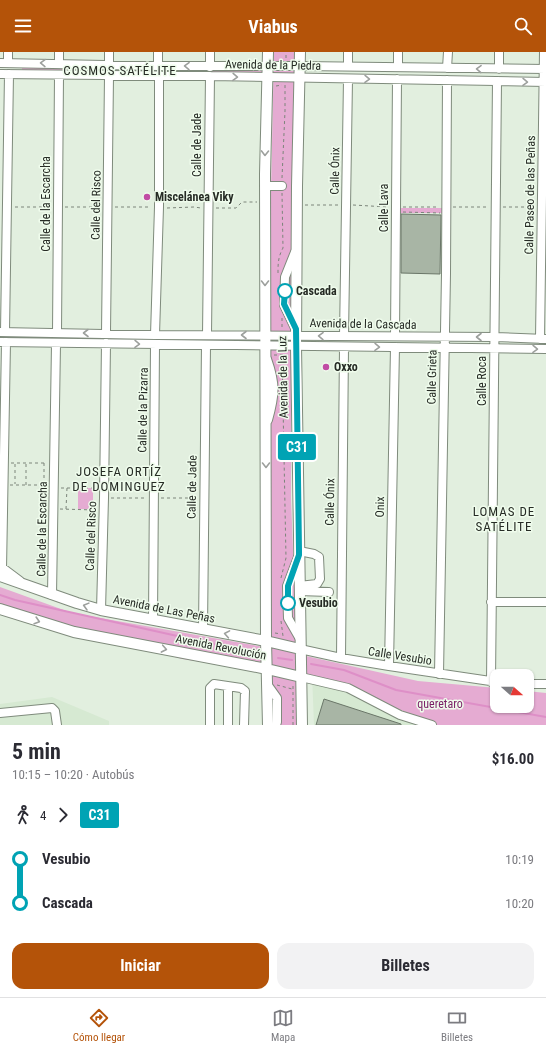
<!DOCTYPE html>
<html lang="es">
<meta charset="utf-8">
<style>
:root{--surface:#fff;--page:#f2f2f3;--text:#2b2b33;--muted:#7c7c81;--line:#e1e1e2;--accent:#b45309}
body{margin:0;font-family:"Roboto Condensed",sans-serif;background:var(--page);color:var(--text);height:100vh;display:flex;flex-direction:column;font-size:15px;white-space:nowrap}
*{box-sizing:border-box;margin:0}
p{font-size:13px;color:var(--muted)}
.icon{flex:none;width:22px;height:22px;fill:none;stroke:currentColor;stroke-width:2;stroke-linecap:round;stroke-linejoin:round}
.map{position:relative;height:673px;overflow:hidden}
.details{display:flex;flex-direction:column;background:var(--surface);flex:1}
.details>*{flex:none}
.badge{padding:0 8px;border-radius:3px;font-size:14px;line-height:26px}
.needle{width:26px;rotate:111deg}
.fabs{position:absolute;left:490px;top:617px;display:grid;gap:8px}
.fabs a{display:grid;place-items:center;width:44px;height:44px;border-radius:8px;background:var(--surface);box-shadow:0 1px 3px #0004;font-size:20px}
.map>.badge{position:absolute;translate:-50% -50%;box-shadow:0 0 0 2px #fff}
.legs{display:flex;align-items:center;gap:6px;height:44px;padding:0 12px;font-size:13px}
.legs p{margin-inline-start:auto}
.overview{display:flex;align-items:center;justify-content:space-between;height:68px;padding:0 12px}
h1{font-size:22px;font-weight:700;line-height:30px}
.primary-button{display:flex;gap:8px;margin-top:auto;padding:8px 12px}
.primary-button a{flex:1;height:46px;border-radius:12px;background:var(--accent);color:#fff;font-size:16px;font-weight:700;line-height:46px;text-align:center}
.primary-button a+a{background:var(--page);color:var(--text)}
ul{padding:0 12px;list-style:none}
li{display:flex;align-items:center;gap:14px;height:44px;font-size:15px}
li i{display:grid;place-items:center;width:6px;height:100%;margin:0 5px;background:currentColor}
li i::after{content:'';width:10px;height:10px;margin:-5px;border:3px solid;border-radius:50%;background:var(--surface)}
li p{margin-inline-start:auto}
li:first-child i{background:linear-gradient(#0000 50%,currentColor 0)}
li:last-child i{background:linear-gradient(currentColor 50%,#0000 0)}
header{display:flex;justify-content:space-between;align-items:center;height:52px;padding:0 12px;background:var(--accent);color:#fff;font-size:18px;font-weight:700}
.tabs{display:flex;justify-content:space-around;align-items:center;height:56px;border-top:1px solid var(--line);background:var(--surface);font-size:11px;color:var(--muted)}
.tabs a{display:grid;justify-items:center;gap:2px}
.tabs .on{color:var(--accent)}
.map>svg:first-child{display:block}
.built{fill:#d6e9d2}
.green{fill:#e5abd2}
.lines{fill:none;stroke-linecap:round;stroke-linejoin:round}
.stream{stroke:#de8fc7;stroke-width:2}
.building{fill:#a8b5a5;stroke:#6a7668}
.minor-casing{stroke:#7f8b7c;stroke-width:10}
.major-casing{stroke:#7f8b7c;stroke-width:12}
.path{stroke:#7c857a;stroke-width:1;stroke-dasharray:3 3;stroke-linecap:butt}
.minor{stroke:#fff;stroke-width:8}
.major{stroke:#fff;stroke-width:10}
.oneway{stroke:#9da09d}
.line-1-casing{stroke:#fff;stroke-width:9}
.line-1{stroke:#00a3b4;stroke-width:6}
.poi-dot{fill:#c14ca4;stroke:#effcec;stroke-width:1.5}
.stop-1-dot{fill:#fff;stroke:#00a3b4;stroke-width:2}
.labels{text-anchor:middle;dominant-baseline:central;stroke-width:3;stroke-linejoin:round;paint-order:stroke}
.street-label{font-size:12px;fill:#262b25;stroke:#effcec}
.poi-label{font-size:12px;font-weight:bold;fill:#262b25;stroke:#effcec;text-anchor:start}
.stop-label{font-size:12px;font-weight:bold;fill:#262b25;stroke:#effcec;text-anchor:start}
.park-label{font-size:12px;fill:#7a1e66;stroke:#effcec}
.neighbourhood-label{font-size:13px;letter-spacing:1px;fill:#262b25;stroke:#effcec}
</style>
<header><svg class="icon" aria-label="menu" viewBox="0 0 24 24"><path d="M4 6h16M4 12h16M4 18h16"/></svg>Viabus<svg class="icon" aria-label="search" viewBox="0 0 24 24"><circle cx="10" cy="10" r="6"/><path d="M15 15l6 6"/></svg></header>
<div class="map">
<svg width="546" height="673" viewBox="0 0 546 673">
<rect width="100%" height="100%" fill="#e2efdf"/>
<path class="built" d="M312 622 546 673H314Z
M52 645 109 669V673H0V652Z"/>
<path class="green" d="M274 0H296L294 102 292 120 291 446 297 602 418 629 497 636V654H527V639L546 641V673H437L345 635 298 624 299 673H270V620L182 607 0 557V535L72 561 270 596 268 273Z
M22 13 129 15V20L22 18Z
M135 14 263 15 264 24 135 22Z
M397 156H445V161H397Z
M38 284 255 285V291L38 289Z
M78 436H93V457H78Z"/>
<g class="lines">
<path class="stream" d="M0 543 15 548 254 601
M278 606 292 608
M311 612 344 618 396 638 546 665"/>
</g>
<path class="building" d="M401 162 441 163 440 222 401 221Z
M324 647 401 672V673H316Z"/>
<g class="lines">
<defs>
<path id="minor" d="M0 11 158 14H300L546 17
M8 11V0
M59 12V0
M109 13V0
M158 14V0
M348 14V0
M210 15V0
M398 15V0
M447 16 448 0
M499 17V0
M0 22 210 24 546 30
M265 134H282H280
M295 200 285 225 284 253 295 276
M0 280 155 283 495 285 546 287
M5 280 9 22
M57 281 59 23
M106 281 109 24
M155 283 159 155V23
M207 283 210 24
M344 284 348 27
M395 284 397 27
M540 287 544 0
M0 290 546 297
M267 307C276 332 275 343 268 368
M299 499 314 502 319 505 320 527 317 532 299 534
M298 505 287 534 288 566 300 587
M0 514 20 529
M2 517 6 290
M299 539 329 540
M52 543 56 292
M491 550H546
M101 558 104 446 106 291
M153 568 155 292
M203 578 206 293
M300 597 341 606 389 614 497 630
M341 606 344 295
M389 614 395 295
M439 622 446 222 447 28
M301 625 348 636 400 663 432 673
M491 630 497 29
M267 632 277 646V670L276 673
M527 632H546
M228 634V673
M0 661 52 656 55 659 57 673
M210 673V636L214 632 241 636 245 639 244 673"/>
<path id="major" d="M300 0 297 134 296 294 302 673
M0 524 77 551 101 558 266 589 300 597
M0 557 74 580 267 617 301 625
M268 673 266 589 265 122 268 0"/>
</defs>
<use href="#minor" class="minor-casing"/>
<use href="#major" class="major-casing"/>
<path class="path" d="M286 6V0
M276 34 282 33
M282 126 285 59V33
M305 153H338
M353 153 388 155
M15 155H51
M65 155H99
M115 155H151
M403 155H438
M453 155H488
M503 155H534
M167 156 194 155 201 156
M216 156H236L242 150H257
M403 160 440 161
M278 221C278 212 278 205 283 196L282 141
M282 266V277
M274 303H287
M11 411H47
M44 411V432
M15 412V432
M10 433H47
M26 433V412
M61 436H96
M111 446H145
M161 446H197
M60 457 95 458
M66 457 67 436
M281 526 286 506 282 302
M281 569 283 584
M275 581 281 582
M277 633 292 637
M293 634V673"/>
<use href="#minor" class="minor"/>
<use href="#major" class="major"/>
</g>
<defs><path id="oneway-chevron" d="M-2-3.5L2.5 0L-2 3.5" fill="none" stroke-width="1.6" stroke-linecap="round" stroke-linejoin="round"/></defs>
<g class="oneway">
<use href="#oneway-chevron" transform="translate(43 11) rotate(-179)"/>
<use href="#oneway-chevron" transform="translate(187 14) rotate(-179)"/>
<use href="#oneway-chevron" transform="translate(479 17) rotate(-179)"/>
<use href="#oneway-chevron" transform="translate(235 25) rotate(2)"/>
<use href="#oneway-chevron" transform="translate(367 27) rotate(1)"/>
<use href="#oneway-chevron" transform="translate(525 30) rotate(1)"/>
<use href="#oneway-chevron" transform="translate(265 101) rotate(91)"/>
<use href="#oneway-chevron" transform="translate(265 231) rotate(90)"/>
<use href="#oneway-chevron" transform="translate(86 281) rotate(-180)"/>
<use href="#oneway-chevron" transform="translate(244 283) rotate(-180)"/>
<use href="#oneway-chevron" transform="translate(321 284) rotate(-179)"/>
<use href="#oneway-chevron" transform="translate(479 285) rotate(-180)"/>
<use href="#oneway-chevron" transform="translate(137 292) rotate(1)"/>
<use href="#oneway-chevron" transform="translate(377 295) rotate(1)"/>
<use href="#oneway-chevron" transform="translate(535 297) rotate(1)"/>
<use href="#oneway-chevron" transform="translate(266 413) rotate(90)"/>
<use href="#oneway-chevron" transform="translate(86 554) rotate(-165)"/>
<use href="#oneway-chevron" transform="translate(37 569) rotate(17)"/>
<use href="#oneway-chevron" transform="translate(227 582) rotate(-170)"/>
<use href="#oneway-chevron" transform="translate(164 597) rotate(11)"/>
</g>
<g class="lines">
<defs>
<path id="line-1" d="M285 239 284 252 296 277 299 499V503L288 534V551"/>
</defs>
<use href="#line-1" class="line-1-casing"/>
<use href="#line-1" class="line-1"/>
</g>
<g class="poi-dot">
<circle cx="147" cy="145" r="4"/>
<circle cx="326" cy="315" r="4"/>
</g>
<g class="stop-1-dot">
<circle cx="285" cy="239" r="7"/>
<circle cx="288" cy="551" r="7"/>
</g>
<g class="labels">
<g class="street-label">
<text transform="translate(273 13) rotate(1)">Avenida de la Piedra</text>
<text transform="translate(197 93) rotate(-90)">Calle de Jade</text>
<text transform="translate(335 119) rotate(-89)">Calle Ónix</text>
<text transform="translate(530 143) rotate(-89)">Calle Paseo de las Peñas</text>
<text transform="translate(46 152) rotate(-90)">Calle de la Escarcha</text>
<text transform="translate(96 153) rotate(-89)">Calle del Risco</text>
<text transform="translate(384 156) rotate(-90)">Calle Lava</text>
<text transform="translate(363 272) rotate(1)">Avenida de la Cascada</text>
<text transform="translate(283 325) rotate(-91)">Avenida de la Luz</text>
<text transform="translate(432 325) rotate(-89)">Calle Grieta</text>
<text transform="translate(482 329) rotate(-90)">Calle Roca</text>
<text transform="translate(143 358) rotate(-89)">Calle de la Pizarra</text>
<text transform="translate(192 435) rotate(-89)">Calle de Jade</text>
<text transform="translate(330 450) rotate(-89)">Calle Ónix</text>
<text transform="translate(380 455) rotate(-89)">Onix</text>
<text transform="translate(42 477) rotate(-89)">Calle de la Escarcha</text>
<text transform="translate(91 484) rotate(-88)">Calle del Risco</text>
<text transform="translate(164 557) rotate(11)">Avenida de Las Peñas</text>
<text transform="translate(221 595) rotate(11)">Avenida Revolución</text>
<text transform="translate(400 604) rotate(9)">Calle Vesubio</text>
</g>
<g class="poi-label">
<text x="155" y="145">Miscelánea Viky</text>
<text x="334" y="315">Oxxo</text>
</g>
<g class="stop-label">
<text x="296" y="239">Cascada</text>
<text x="299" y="551">Vesubio</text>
</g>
<g class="park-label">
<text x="440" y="652">queretaro</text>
</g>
<g class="neighbourhood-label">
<text x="120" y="18">COSMOS SATÉLITE</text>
<text x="119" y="419">JOSEFA ORTÍZ<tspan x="119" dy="15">DE DOMINGUEZ</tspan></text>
<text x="504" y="459">LOMAS DE<tspan x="504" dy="15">SATÉLITE</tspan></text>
</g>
</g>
</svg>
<div class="fabs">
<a><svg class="needle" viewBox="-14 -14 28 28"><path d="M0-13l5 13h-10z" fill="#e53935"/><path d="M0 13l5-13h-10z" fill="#7c7c81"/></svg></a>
</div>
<b class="badge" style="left:297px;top:395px;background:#00a3b4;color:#fff">C31</b>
</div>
<section class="details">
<div class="overview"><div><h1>5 min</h1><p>10:15 – 10:20 · Autobús</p></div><b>$16.00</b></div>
<div class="legs"><svg class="icon" aria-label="walk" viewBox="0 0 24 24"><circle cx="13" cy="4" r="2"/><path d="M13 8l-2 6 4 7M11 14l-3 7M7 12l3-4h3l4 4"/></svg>4<svg class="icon" aria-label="forward" viewBox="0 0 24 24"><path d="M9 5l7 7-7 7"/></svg><b class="badge" style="background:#00a3b4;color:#fff">C31</b></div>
<ul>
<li><i style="color:#00a3b4"></i><b>Vesubio</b><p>10:19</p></li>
<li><i style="color:#00a3b4"></i><b>Cascada</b><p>10:20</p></li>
</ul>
<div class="primary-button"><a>Iniciar</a><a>Billetes</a></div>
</section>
<nav class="tabs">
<a class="on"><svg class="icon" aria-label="directions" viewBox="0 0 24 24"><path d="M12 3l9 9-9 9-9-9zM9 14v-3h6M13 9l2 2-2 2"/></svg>Cómo llegar</a>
<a><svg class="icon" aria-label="map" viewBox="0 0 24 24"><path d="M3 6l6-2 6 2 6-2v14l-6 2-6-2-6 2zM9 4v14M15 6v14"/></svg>Mapa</a>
<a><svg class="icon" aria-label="tickets" viewBox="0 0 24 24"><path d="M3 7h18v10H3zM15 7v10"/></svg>Billetes</a>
</nav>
